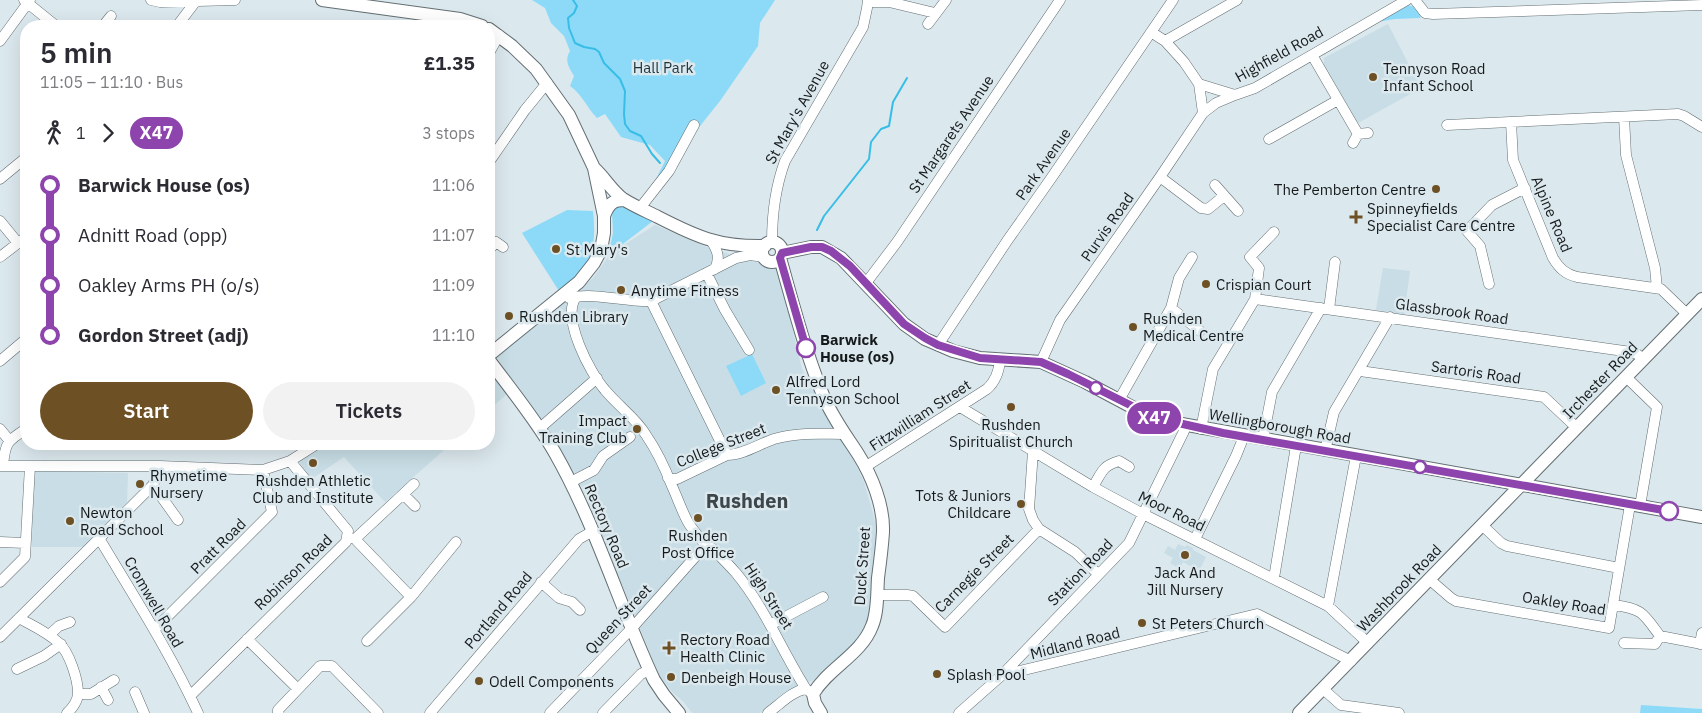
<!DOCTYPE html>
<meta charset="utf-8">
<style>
:root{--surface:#fff;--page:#f2f2f3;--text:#2b2b33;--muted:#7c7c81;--accent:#6e5025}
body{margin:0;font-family:"IBM Plex Sans",sans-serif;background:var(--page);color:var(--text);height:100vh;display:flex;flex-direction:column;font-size:19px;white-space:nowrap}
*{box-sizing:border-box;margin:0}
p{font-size:16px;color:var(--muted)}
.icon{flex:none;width:28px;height:28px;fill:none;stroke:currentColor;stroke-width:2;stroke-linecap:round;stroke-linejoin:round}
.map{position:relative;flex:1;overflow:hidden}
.panel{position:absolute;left:20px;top:20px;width:475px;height:430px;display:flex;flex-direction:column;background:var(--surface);border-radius:20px;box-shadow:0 5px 20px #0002}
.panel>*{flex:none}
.badge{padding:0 10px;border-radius:16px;font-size:18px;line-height:32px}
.map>.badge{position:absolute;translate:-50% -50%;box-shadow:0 0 0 2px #fff}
.legs{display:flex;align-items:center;gap:8px;height:55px;padding:0 20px;font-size:16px}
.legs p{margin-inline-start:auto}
.headline{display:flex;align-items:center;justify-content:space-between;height:85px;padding:0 20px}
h1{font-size:28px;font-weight:600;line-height:38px}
.primary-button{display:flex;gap:10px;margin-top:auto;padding:10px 20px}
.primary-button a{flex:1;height:58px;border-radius:30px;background:var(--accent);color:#fff;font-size:20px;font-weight:600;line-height:58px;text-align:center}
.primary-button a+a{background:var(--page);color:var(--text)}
ul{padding:0 20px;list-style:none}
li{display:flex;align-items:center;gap:18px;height:50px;font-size:19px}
li i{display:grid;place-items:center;width:8px;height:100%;margin:0 6px;background:currentColor}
li i::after{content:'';width:12px;height:12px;margin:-6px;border:4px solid;border-radius:50%;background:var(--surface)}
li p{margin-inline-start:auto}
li:first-child i{background:linear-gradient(#0000 50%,currentColor 0)}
li:last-child i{background:linear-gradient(currentColor 50%,#0000 0)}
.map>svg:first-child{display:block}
.built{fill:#c8dde5}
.green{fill:#8cdaf8}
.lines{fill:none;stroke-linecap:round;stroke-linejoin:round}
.stream{stroke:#38bde7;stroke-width:2}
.minor-casing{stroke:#646f73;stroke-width:11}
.major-casing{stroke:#646f73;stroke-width:14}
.minor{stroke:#fff;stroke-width:10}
.major{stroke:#fff;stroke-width:12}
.line-1-casing{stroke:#fff;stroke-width:11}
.line-1{stroke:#8e44ad;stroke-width:8}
.poi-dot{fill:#6e5025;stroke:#dbe8ed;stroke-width:2}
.stop-1-dot{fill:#fff;stroke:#8e44ad;stroke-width:2.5}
.labels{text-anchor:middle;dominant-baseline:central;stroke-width:5;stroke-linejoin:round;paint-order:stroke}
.street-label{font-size:15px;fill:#161a1c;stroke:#dbe8ed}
.park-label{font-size:15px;fill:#1e333b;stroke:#dbe8ed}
.poi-label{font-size:15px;fill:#161a1c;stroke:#dbe8ed;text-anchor:start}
.stop-label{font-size:15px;font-weight:bold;fill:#161a1c;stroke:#dbe8ed;text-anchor:start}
.district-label{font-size:20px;font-weight:bold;fill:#3d474b;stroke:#dbe8ed}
</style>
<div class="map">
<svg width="1702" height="713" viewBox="0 0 1702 713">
<rect width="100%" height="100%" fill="#dbe8ed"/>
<path class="built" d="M1388 24 1421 88 1358 123 1324 65V58Z
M655 225 707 247 778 269 802 369 857 467 864 482 873 514 877 530 871 620 859 638 815 680 798 685 760 713H692L683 701 673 693 659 675 582 487 496 356 593 278 611 253Z
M1383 268 1410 271 1404 315 1376 310Z
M489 370 507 394 489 410Z
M330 444H451L385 502 344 457 310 480 299 461Z
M33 471 128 473 127 502 84 547H32Z
M1178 544 1185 547 1187 545 1193 548V550L1206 557 1199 571 1183 562 1180 569 1170 563 1173 558 1164 553 1168 546 1175 550Z"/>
<path class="green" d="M532 0H775L760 23 758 46 720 101 700 126 664 184 656 179 665 161 650 145 621 137 605 114 597 118C587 108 582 94 570 86L574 76C569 67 564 61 570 51L564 36 551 23 545 8Z
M1408 5 1415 7 1421 15 1420 18 1395 19 1377 22Z
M622 204 653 221 611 253 609 252 613 233 612 211 617 206Z
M567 210 593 211C595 231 596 252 582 269 576 277 566 284 559 291L522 233Z
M752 354 766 383 741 396 726 366Z
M1641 705 1702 709V713H1640Z"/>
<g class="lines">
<path class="stream" d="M573 0 577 6 574 13 568 18 569 28 575 43 584 47 595 49 599 52 604 63 620 79 625 91 624 114 625 124 630 131 641 136 652 154 660 163
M817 230 824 216 869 159 871 142 881 129 889 126 893 102 907 78"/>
<defs>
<path id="minor" d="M24 0 56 26
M151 0 160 2 235 0
M1415 0 1425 13 1433 14 1702 5
M868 2H889L935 13
M928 24 946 0
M103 26 111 16
M177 26 196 1
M1151 32 1165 41 1184 62 1199 84 1235 95 1255 88 1407 0
M0 41 30 0
M1165 41 1237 0
M489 53 499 35
M1312 55 1358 134 1368 133
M1203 113 1216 103 1235 95
M1624 117 1626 155 1655 268 1657 288
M1511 122 1513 160 1553 258C1559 268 1565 274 1577 277L1661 289 1687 314
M1447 125 1678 114 1684 116 1702 127
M1269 139 1338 100
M1353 143 1358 134
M489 162 525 110 547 83
M1160 177 1201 208 1208 209 1224 196
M0 179 23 160 26 159
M1215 185 1238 211
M640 208 669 171 694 125
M0 221 18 243
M712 242C718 252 720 258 715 269
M772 242C772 213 775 188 785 161L863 27 867 8 868 0
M489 250 496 242 503 247
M0 257 26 237
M707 274 725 310 749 350
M866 283 897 242 1060 0
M1489 284 1480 246 1467 231 1492 205 1525 188
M576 297C561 318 590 373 605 390 618 406 636 418 646 435 657 451 665 468 672 486 678 499 682 512 689 524 695 533 702 540 708 548H712C720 556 729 565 736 573 765 608 782 651 806 689L813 694
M569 298C596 292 623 302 651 301L736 258 750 255 764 257
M1255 299 1631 352 1637 354 1643 359
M651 301 727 455
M1171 308 1200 331
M1329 309 1335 262
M938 345 1007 241 1052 177 1173 0
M0 361 26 339
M1041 362 1060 320 1160 177 1203 113 1199 84
M1360 371 1544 397 1576 427
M1626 377 1657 407 1640 506
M1119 400 1171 308 1179 278 1192 257
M960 407 1093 487 1143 514 1328 606 1368 643
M540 428 597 378
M0 429 9 440
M1201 429 1213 369 1255 299 1259 268 1250 257 1274 232
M1263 439 1272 392 1321 308
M1033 451 1029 509 1033 520 1039 529 1075 552 1098 574
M1325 451 1334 412 1390 317
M0 466H160L263 470 290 461 317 444
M3 466C5 443 7 441 26 429
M865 467 987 389C996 381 999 372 1000 360
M668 478 672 479H677L727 455C743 455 759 444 774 439 797 432 821 434 844 434
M571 482 594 470 603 456 630 437
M153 485 178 520
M1093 487C1102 472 1102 466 1119 461L1129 467
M403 494 415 506
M1482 525 1501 543 1507 546 1619 568
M348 537 355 539 411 597
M99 538C133 595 170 652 198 713
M355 539 414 484
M1195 539 1236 456 1244 436
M0 542 25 543
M1274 578 1296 446
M1429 579 1451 598 1456 601 1609 628 1630 505
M0 582 25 557 30 466
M541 582 559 598 572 602 580 610
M877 595H907L913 596 945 627 1039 529
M1614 605C1643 609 1643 613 1660 636L1702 644
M1328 606 1356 456
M19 618C33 626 47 632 59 643 69 652 78 679 78 693 78 700 73 708 67 713
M770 625 823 597
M154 630 272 512 263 470
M49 635 59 626 70 622
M0 637 153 485 160 466
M247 639 298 689
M367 641 411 597 456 542
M1624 643 1655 644 1660 636
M1700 644 1702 633
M17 669 44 656 61 644
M1003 675 1257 614 1351 661
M101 687 108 700
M1323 689 1341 705 1399 713
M135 692 144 713
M78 694H91L114 680
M190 696 346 542 348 531 290 461
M278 713V710L320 666H332L378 713
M430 713 579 539 593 531
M550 713 632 628 695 557 703 550 708 548
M603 713 641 674 649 670
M768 713C779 705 792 691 806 689
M959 713 1002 675 1129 543 1184 431 1185 426"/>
<path id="major" d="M322 0 460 19 482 26
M489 29 512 46 536 69 569 115 594 168 604 216V233L601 250 594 263 579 282 489 355
M594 168C605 178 611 190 623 199 634 206 646 211 658 217 697 237 719 247 765 246
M604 216C608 205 612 200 624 200
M762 252a10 10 0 1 1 20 0a10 10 0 1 1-20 0Z
M782 253 811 247H822L841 258 904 324 925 339 953 351 980 358 1041 362 1085 382 1147 415 1165 421 1702 517
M780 258C793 304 805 351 823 395 832 417 845 434 858 454 872 476 884 506 883 532 882 547 880 563 878 578 877 593 878 612 872 626 861 655 828 668 813 694L815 703 821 713
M489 360C512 391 536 420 555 453 596 525 619 605 654 680L664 695 679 713
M1299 713 1702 299"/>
</defs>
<use href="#minor" class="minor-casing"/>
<use href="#major" class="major-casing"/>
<use href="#minor" class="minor"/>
<use href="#major" class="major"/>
</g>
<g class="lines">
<defs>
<path id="line-1" d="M806 348 780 258 782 253 811 247H822L831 251 850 266 904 324 925 338 938 345 980 358 1041 362 1068 374 1156 418 1223 433 1669 511"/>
</defs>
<use href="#line-1" class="line-1-casing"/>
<use href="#line-1" class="line-1"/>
</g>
<g class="poi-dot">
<circle cx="1373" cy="77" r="5"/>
<circle cx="1436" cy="189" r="5"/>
<path d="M1353.5 209.5h5v5h5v5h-5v5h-5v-5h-5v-5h5z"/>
<circle cx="556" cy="249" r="5"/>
<circle cx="1206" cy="284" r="5"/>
<circle cx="621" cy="290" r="5"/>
<circle cx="509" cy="316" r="5"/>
<circle cx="1133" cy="327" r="5"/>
<circle cx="776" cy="390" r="5"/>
<circle cx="1011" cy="407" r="5"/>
<circle cx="637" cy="429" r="5"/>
<circle cx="313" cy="463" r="5"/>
<circle cx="140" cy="484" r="5"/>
<circle cx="1021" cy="504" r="5"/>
<circle cx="698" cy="518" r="5"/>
<circle cx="70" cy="521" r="5"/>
<circle cx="1185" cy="555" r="5"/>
<circle cx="1142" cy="623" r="5"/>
<path d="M666.5 640.5h5v5h5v5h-5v5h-5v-5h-5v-5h5z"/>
<circle cx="937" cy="674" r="5"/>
<circle cx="671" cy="677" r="5"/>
<circle cx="479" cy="681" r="5"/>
</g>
<g class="stop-1-dot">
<circle cx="806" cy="348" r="9"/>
<circle cx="1096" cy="388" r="6"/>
<circle cx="1420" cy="467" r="6"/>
<circle cx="1669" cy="511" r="9"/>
</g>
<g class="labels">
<g class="street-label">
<text transform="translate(1279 54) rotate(-29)">Highfield Road</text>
<text transform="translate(797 112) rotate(-61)">St Mary's Avenue</text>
<text transform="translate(951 134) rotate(-56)">St Margarets Avenue</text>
<text transform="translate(1043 164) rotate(-55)">Park Avenue</text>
<text transform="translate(1552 214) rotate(67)">Alpine Road</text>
<text transform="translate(1107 227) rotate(-55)">Purvis Road</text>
<text transform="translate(1452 311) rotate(8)">Glassbrook Road</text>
<text transform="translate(1476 372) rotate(8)">Sartoris Road</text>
<text transform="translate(1600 380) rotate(-46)">Irchester Road</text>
<text transform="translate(920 415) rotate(-33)">Fitzwilliam Street</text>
<text transform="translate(1280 426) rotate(10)">Wellingborough Road</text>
<text transform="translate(721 445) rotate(-22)">College Street</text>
<text transform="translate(1172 511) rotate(26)">Moor Road</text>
<text transform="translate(607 526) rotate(67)">Rectory Road</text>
<text transform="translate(218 546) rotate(-45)">Pratt Road</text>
<text transform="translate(862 566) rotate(-86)">Duck Street</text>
<text transform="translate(293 572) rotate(-44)">Robinson Road</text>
<text transform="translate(1080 572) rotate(-46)">Station Road</text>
<text transform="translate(974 573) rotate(-45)">Carnegie Street</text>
<text transform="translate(1399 588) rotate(-46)">Washbrook Road</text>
<text transform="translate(769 596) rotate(57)">High Street</text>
<text transform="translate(154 602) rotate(60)">Cromwell Road</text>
<text transform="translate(1564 603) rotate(9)">Oakley Road</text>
<text transform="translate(498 610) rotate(-50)">Portland Road</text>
<text transform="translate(618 619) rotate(-47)">Queen Street</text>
<text transform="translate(1075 643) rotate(-14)">Midland Road</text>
</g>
<g class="park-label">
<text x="663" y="67">Hall Park</text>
</g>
<g class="poi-label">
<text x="1383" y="68">Tennyson Road<tspan x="1383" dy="17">Infant School</tspan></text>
<text x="1426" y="189" text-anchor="end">The Pemberton Centre</text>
<text x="1367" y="208">Spinneyfields<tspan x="1367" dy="17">Specialist Care Centre</tspan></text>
<text x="566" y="249">St Mary's</text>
<text x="1216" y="284">Crispian Court</text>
<text x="631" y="290">Anytime Fitness</text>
<text x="519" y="316">Rushden Library</text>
<text x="1143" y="318">Rushden<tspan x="1143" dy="17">Medical Centre</tspan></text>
<text x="786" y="381">Alfred Lord<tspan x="786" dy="17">Tennyson School</tspan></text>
<text x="627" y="420" text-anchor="end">Impact<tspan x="627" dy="17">Training Club</tspan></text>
<text x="1011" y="424" text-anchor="middle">Rushden<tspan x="1011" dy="17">Spiritualist Church</tspan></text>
<text x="150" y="475">Rhymetime<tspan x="150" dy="17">Nursery</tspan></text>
<text x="313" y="480" text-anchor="middle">Rushden Athletic<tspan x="313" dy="17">Club and Institute</tspan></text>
<text x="1011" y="495" text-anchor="end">Tots &amp; Juniors<tspan x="1011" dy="17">Childcare</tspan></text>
<text x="80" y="512">Newton<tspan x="80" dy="17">Road School</tspan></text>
<text x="698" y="535" text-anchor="middle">Rushden<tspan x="698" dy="17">Post Office</tspan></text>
<text x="1185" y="572" text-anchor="middle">Jack And<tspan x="1185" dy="17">Jill Nursery</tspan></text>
<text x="1152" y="623">St Peters Church</text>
<text x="680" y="639">Rectory Road<tspan x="680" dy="17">Health Clinic</tspan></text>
<text x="947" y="674">Splash Pool</text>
<text x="681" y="677">Denbeigh House</text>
<text x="489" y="681">Odell Components</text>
</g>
<g class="stop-label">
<text x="820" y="339">Barwick<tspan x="820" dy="17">House (os)</tspan></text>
</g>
<g class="district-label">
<text x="747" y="500">Rushden</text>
</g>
</g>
</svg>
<b class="badge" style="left:1154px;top:418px;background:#8e44ad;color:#fff">X47</b>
<section class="panel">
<div class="headline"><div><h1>5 min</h1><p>11:05 – 11:10 · Bus</p></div><b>£1.35</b></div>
<div class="legs"><svg class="icon" aria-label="walk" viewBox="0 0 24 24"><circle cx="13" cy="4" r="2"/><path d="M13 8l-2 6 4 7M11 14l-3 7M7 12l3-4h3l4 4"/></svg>1<svg class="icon" aria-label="forward" viewBox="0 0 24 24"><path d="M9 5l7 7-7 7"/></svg><b class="badge" style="background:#8e44ad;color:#fff">X47</b><p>3 stops</p></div>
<ul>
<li><i style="color:#8e44ad"></i><b>Barwick House (os)</b><p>11:06</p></li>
<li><i style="color:#8e44ad"></i><span>Adnitt Road (opp)</span><p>11:07</p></li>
<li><i style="color:#8e44ad"></i><span>Oakley Arms PH (o/s)</span><p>11:09</p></li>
<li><i style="color:#8e44ad"></i><b>Gordon Street (adj)</b><p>11:10</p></li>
</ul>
<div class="primary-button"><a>Start</a><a>Tickets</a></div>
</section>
</div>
